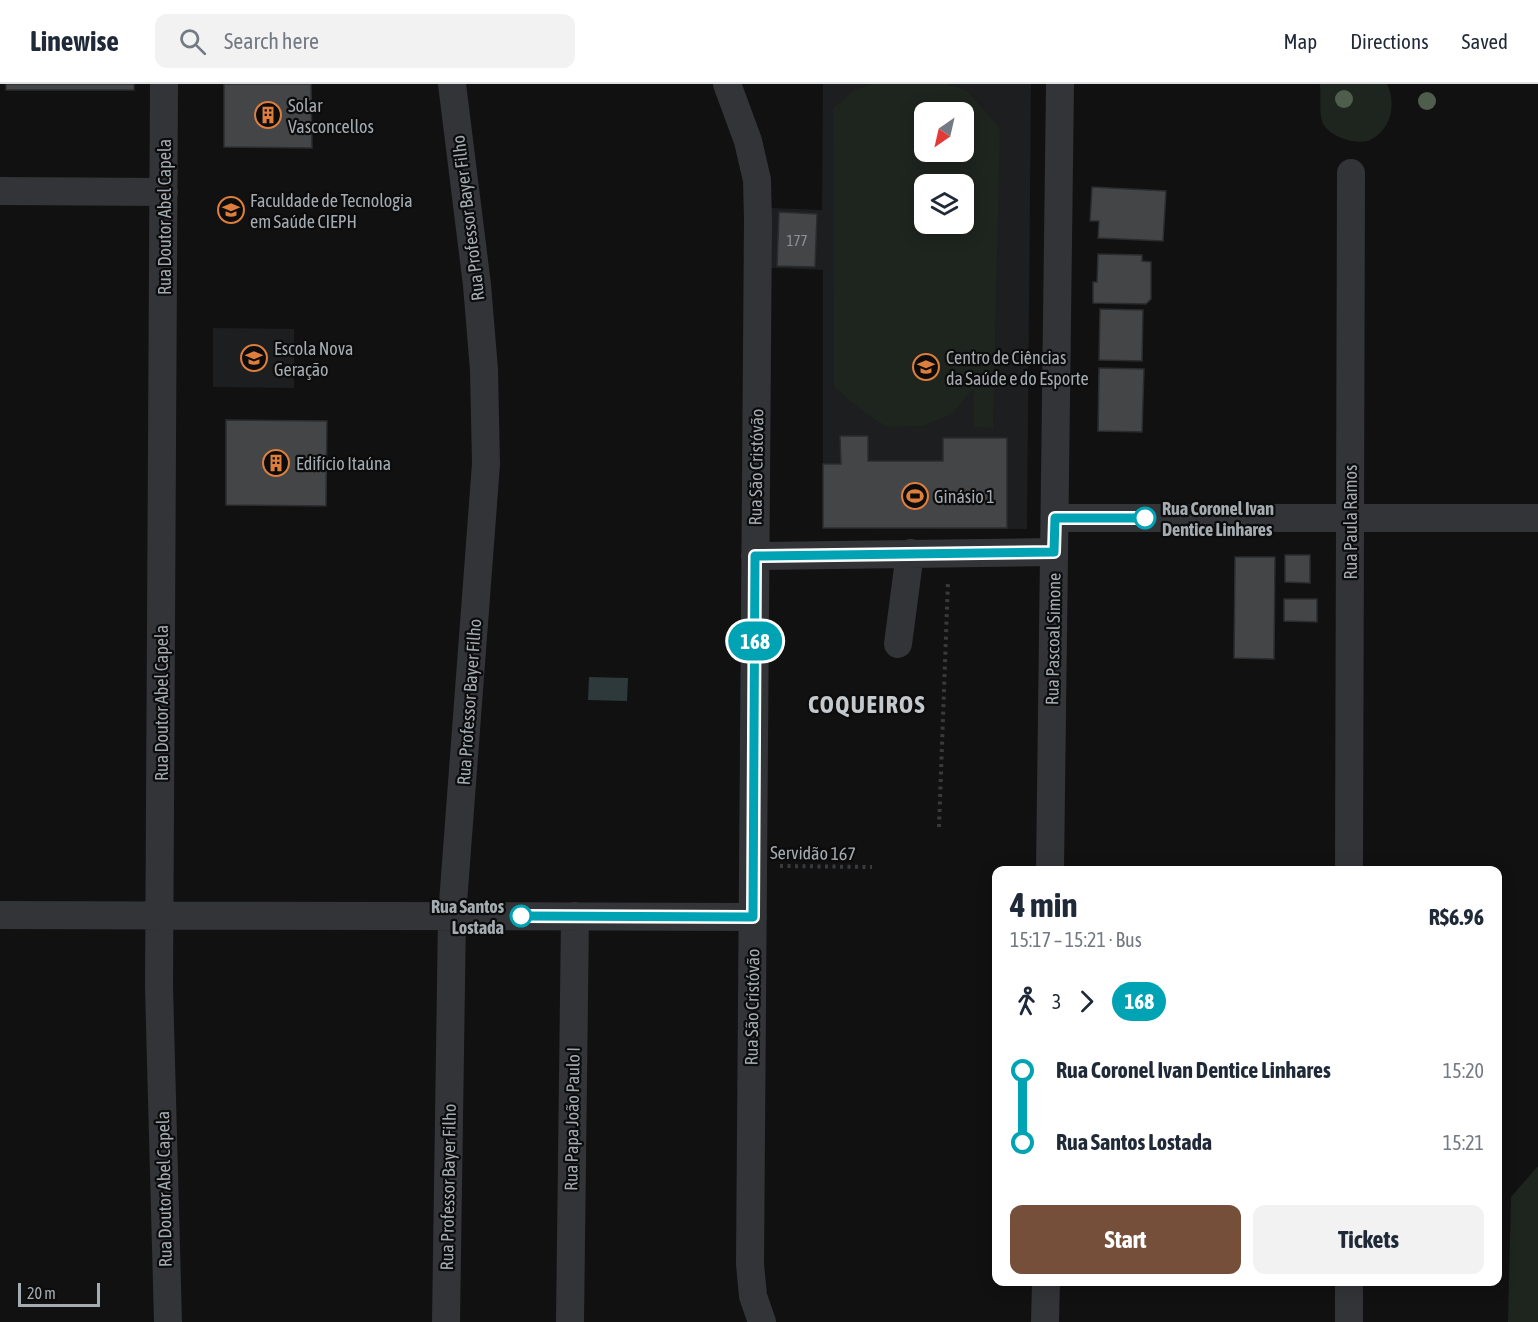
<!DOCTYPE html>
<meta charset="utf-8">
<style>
:root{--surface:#fff;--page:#f2f2f3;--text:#1f2937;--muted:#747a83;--line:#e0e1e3;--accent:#754f3a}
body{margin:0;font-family:"Asap Condensed",sans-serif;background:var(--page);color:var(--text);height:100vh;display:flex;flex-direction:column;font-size:22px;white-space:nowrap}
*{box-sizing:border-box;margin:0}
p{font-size:20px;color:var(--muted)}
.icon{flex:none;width:33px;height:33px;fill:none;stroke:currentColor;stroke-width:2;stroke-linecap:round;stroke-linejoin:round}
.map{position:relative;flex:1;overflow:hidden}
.drawer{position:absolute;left:992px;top:782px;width:510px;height:420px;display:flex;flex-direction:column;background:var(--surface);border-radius:12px;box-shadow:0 3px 15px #0003}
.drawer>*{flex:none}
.badge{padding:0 12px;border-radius:20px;font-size:21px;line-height:39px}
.needle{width:39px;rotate:214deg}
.tools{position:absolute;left:914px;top:18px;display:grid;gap:12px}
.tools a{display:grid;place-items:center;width:60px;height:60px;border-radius:12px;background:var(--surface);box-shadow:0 3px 15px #0003;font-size:30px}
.scale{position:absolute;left:18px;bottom:15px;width:82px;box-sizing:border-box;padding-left:6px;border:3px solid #a4acb1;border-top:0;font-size:16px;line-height:21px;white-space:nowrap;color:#a4acb1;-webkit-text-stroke:4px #0c0c0d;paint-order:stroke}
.map>.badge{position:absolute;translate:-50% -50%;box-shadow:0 0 0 3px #fff}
.legs{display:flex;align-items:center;gap:9px;height:66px;padding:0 18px;font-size:20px}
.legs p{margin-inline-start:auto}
.overview{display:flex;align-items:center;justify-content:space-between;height:102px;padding:0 18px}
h1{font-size:33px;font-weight:700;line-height:45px}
.action{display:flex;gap:12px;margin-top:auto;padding:12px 18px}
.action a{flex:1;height:69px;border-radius:12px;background:var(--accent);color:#fff;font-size:24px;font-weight:700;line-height:69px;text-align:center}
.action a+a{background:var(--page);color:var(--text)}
ul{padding:0 18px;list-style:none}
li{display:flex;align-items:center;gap:21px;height:72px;font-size:22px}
li i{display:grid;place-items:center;width:9px;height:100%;margin:0 8px;background:currentColor}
li i::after{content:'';width:15px;height:15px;margin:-8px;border:4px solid;border-radius:50%;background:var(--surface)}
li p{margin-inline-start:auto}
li:first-child i{background:linear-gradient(#0000 50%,currentColor 0)}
li:last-child i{background:linear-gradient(currentColor 50%,#0000 0)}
header{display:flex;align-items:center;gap:36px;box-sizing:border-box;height:84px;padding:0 30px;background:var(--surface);border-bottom:2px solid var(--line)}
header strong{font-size:28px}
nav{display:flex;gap:33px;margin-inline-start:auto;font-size:21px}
.search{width:420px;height:54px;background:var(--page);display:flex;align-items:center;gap:15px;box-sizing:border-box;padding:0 21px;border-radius:12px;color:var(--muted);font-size:22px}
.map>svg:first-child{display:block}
.built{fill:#1d1e1f;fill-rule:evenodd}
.green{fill:#1e241e;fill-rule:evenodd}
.water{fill:#2e393b}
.building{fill:#434547;stroke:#2b2c2e;stroke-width:1.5}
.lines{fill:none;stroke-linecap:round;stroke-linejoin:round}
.path{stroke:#383b3e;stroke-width:4;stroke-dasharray:3 4.5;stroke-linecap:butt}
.street{stroke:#323437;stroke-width:28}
.tree{fill:#4f5d4c}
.line-1-casing{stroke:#fff;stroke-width:14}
.line-1{stroke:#00a3b4;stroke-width:9}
.stop-1-dot{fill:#fff;stroke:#00a3b4;stroke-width:3}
.labels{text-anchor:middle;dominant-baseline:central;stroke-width:4.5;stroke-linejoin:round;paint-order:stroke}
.number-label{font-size:15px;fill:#8c9296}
.poi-label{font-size:18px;fill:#a4acb1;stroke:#0c0c0d;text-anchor:start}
.street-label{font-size:18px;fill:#a4acb1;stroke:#0c0c0d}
.stop-label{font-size:18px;font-weight:bold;fill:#a4acb1;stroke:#0c0c0d;text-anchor:start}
.district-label{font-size:24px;font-weight:bold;letter-spacing:1.5px;fill:#c4c9ce;stroke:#0c0c0d}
</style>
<header>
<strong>Linewise</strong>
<div class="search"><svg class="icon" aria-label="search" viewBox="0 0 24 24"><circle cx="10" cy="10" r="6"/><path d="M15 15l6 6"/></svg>Search here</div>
<nav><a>Map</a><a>Directions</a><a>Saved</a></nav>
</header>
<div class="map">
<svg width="1538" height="1238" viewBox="0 0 1538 1238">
<rect width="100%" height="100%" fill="#111112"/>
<path class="built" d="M823 0H1031L1027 445 823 444V186L771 184 770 124 822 126ZM924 28H963V68H924ZM924 100H963V140H924Z
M213 244 294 245V304L213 303Z"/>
<path class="green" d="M873 0H947L967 7 1000 44 993 344 974 343V304L951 331 922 342 887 343 866 330 834 303 833 25 854 6ZM963 28V68H924V28ZM963 100V140H924V100Z
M1320 0H1387C1397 20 1391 46 1370 56 1357 62 1326 52 1322 37 1319 26 1321 12 1320 0Z
M1538 1082V1238H1508L1511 1113Z"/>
<path class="water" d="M589 593 628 594 627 617 588 616Z"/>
<path class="building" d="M6 0H134V6H6Z
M224 0H311L312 64 224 63Z
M1092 103 1166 107 1163 157 1098 154 1099 137H1090Z
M779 128 817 130 815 183 777 182Z
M1098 170 1142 171V177L1151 178V215L1146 220 1093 219V198H1097Z
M1100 225 1143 226 1142 277 1099 276Z
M1099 284 1144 285 1142 348 1098 347Z
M226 336 327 337 326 422 226 421Z
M840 352H868V377H943V354H1007V444H823V380H841Z
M1285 471H1310V499L1285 498Z
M1235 473H1275L1274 575 1234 574Z
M1284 515H1317V538L1284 537Z"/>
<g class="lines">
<path class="path" d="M939 743 948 497
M780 782 872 783"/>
<path class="street" d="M164 0 159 903 168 1238
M727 0 748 57 757 96 758 136 750 1180 753 1212 762 1238
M0 107 164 108
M1055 434H1538
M755 472 1054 468
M898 560 910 469
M1050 786 1060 0
M1349 786 1351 89
M0 831 753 833
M446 1238 452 832 486 380 484 286 477 201 452 0
M570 1238 575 832
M1045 1238 1046 1197
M1349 1238V1197"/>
</g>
<g class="tree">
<circle cx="1344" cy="15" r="9"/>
<circle cx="1427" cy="17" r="9"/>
</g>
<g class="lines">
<defs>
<path id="line-1" d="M521 832 753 833 755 472 1054 468 1055 434H1145"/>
</defs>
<use href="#line-1" class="line-1-casing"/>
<use href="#line-1" class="line-1"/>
</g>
<defs>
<symbol id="building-ring" viewBox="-11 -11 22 22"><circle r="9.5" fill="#0c0c0d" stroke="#de7e3d" stroke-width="1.5"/><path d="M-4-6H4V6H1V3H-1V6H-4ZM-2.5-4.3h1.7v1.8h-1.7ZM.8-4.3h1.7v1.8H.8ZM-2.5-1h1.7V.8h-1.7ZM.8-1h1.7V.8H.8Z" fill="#de7e3d"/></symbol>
<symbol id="university-ring" viewBox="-11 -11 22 22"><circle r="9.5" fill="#0c0c0d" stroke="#de7e3d" stroke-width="1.5"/><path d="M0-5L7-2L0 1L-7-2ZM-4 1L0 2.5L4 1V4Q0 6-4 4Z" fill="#de7e3d"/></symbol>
<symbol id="school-ring" viewBox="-11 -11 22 22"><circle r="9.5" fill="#0c0c0d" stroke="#de7e3d" stroke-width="1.5"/><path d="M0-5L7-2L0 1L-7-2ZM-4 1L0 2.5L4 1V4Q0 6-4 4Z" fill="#de7e3d"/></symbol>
<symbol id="stadium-ring" viewBox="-11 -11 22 22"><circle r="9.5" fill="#0c0c0d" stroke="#de7e3d" stroke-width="1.5"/><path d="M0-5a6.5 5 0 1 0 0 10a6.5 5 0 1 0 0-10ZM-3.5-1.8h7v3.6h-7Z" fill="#de7e3d"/></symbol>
</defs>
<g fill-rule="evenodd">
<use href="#building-ring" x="253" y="16" width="30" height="30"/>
<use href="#university-ring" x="216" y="111" width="30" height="30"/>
<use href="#school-ring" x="239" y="259" width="30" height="30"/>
<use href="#university-ring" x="911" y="268" width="30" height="30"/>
<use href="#building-ring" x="261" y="364" width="30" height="30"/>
<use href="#stadium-ring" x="900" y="397" width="30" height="30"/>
</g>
<g class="stop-1-dot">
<circle cx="1145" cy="434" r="10"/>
<circle cx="521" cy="832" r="10"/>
</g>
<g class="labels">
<g class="number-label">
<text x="797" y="156">177</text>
</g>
<g class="poi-label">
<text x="288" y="21">Solar<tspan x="288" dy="21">Vasconcellos</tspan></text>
<text x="250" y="116">Faculdade de Tecnologia<tspan x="250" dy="21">em Saúde CIEPH</tspan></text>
<text x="274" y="264">Escola Nova<tspan x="274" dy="21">Geração</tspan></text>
<text x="946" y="273">Centro de Ciências<tspan x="946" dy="21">da Saúde e do Esporte</tspan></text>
<text x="296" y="379">Edifício Itaúna</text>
<text x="934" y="412">Ginásio 1</text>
</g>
<g class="street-label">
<text transform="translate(164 133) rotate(-90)">Rua Doutor Abel Capela</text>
<text transform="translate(468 134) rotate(-97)">Rua Professor Bayer Filho</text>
<text transform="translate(756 383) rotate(-89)">Rua São Cristóvão</text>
<text transform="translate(1350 438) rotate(-90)">Rua Paula Ramos</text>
<text transform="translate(1053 555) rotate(-89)">Rua Pascoal Simone</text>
<text transform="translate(469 618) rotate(-86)">Rua Professor Bayer Filho</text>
<text transform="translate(161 619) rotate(-90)">Rua Doutor Abel Capela</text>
<text transform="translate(813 769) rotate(1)">Servidão 167</text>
<text transform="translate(752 923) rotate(-89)">Rua São Cristóvão</text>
<text transform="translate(572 1035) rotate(-89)">Rua Papa João Paulo I</text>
<text transform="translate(448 1103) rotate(-89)">Rua Professor Bayer Filho</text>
<text transform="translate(164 1105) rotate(-91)">Rua Doutor Abel Capela</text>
</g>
<g class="stop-label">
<text x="1162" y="424">Rua Coronel Ivan<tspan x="1162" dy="21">Dentice Linhares</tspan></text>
<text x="504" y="822" text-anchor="end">Rua Santos<tspan x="504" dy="21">Lostada</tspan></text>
</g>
<g class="district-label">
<text x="867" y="620">COQUEIROS</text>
</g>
</g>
</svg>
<div class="tools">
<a><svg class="needle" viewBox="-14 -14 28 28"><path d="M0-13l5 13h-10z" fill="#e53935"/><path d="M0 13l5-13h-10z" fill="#747a83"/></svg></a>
<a><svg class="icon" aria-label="layers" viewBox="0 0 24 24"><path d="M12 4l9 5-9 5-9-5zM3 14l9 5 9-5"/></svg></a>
</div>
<div class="scale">20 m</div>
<b class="badge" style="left:755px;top:557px;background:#00a3b4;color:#fff">168</b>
<section class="drawer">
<div class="overview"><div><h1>4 min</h1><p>15:17 – 15:21 · Bus</p></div><b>R$6.96</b></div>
<div class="legs"><svg class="icon" aria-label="walk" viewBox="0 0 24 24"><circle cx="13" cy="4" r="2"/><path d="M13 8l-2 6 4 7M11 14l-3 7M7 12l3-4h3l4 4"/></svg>3<svg class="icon" aria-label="forward" viewBox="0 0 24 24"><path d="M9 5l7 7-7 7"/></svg><b class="badge" style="background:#00a3b4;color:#fff">168</b></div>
<ul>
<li><i style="color:#00a3b4"></i><b>Rua Coronel Ivan Dentice Linhares</b><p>15:20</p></li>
<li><i style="color:#00a3b4"></i><b>Rua Santos Lostada</b><p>15:21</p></li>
</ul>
<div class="action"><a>Start</a><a>Tickets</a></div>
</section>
</div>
